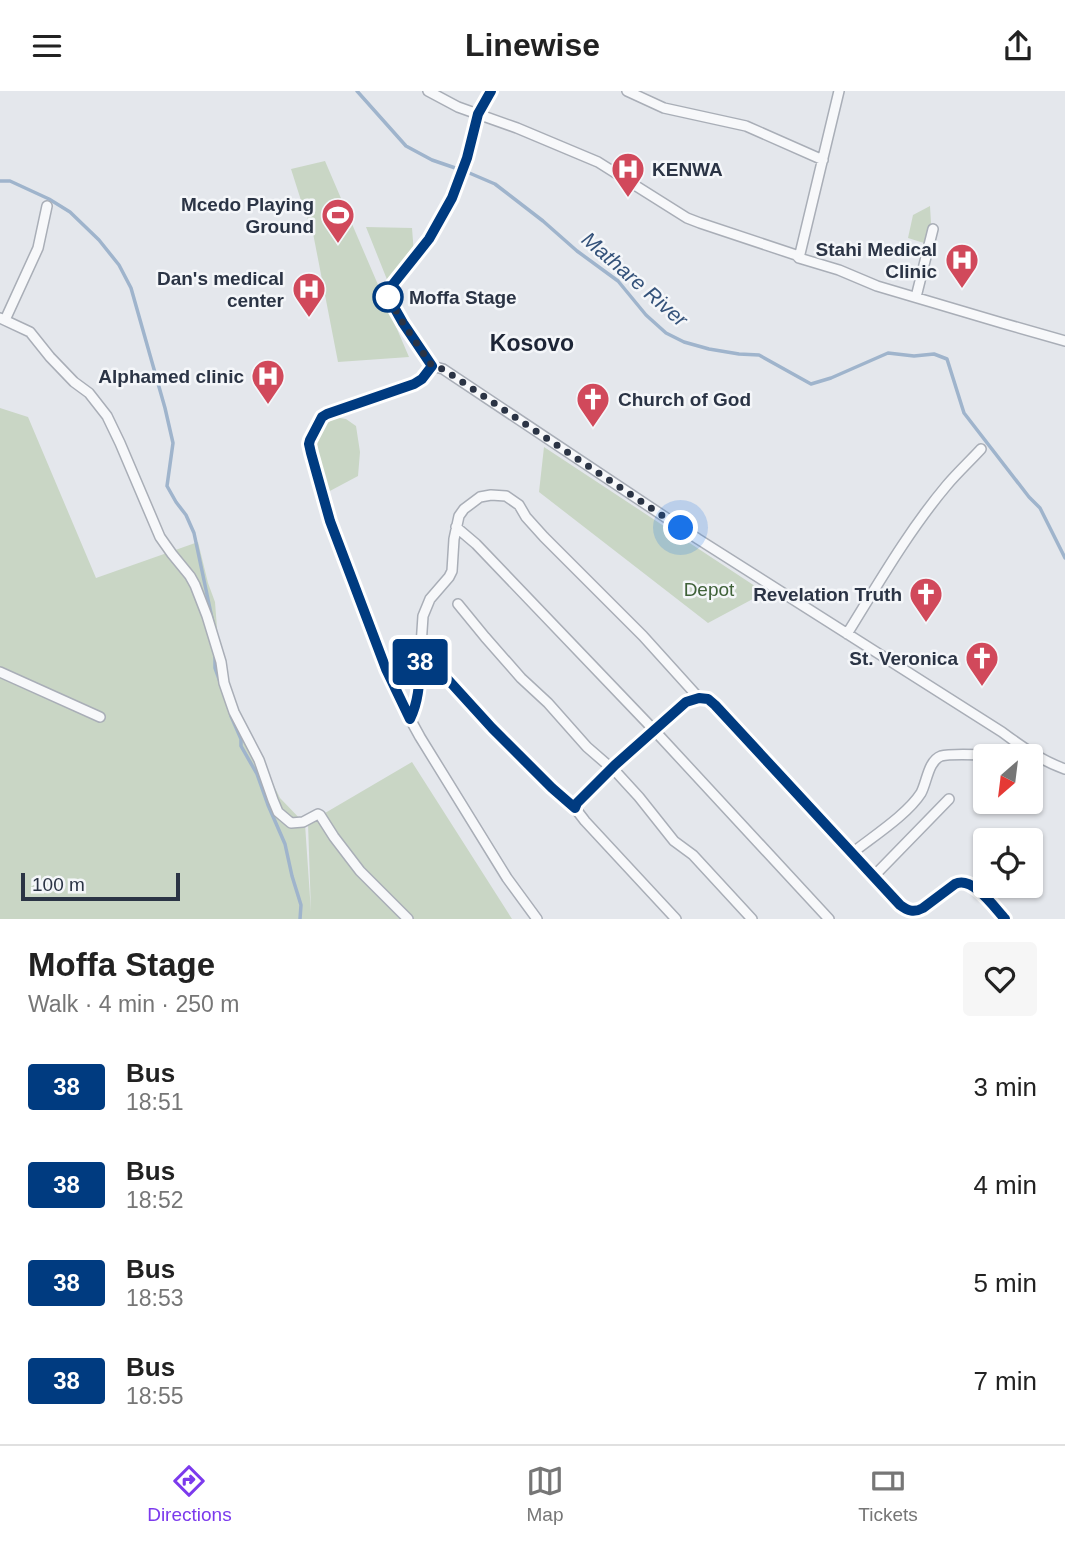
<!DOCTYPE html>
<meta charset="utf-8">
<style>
:root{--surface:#fff;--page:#f6f6f6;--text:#222;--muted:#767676;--line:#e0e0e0;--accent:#7c3aed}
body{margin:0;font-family:Helvetica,sans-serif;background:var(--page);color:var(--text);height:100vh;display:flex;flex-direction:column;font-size:26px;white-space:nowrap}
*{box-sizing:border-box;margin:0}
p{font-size:23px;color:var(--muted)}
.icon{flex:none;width:38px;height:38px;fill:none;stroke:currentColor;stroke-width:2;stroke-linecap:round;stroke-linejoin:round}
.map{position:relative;height:828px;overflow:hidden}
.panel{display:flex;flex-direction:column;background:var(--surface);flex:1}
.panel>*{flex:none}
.badge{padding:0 14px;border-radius:5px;font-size:24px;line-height:46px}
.needle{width:46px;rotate:208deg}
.buttons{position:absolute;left:973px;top:653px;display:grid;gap:14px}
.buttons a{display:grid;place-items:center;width:70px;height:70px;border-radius:7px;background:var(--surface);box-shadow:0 2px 5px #0004;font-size:35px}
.scale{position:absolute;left:21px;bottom:18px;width:159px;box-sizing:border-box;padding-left:7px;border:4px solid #2b3445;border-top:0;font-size:19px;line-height:24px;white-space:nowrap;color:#2b3445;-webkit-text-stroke:5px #f4f6f9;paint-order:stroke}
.you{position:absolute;width:35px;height:35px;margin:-18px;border:5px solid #fff;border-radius:50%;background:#1a73e8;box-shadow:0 0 0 10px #1a73e833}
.map>.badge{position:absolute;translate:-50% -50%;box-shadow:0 0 0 4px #fff}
.round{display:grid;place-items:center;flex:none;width:74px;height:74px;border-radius:7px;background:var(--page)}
.headline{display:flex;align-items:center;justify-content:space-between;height:119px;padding:0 28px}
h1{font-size:33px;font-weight:700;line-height:52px}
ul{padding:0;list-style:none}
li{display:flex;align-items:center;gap:21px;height:98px;padding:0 28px}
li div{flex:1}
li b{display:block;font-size:26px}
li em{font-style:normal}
li .badge{min-width:77px;font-weight:700;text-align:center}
header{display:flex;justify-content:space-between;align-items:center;height:91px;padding:0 28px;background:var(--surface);font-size:32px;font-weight:700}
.tab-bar{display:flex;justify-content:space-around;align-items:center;height:98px;border-top:2px solid var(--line);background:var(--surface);font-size:19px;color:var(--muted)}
.tab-bar a{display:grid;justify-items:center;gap:4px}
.tab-bar .on{color:var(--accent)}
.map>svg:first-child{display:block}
.green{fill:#c9d6c5}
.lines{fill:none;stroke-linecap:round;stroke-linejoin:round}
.stream{stroke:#9fb4cc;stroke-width:3.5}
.minor-casing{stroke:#a9aeb7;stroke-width:12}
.minor{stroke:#f7f8fa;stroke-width:9}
.line-casing{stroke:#fff;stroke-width:16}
.line{stroke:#003b80;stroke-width:10}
.walk{stroke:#2b3445;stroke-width:7;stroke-dasharray:0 12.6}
.stop-dot{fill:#fff;stroke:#003b80;stroke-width:3.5}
.labels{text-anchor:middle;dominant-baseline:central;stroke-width:5;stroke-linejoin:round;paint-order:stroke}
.poi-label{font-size:19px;font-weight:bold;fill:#2b3445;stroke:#f4f6f9;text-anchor:end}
.stop-label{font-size:19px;font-weight:bold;fill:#2b3445;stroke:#f4f6f9;text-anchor:start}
.park-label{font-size:19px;fill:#3f6138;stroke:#f4f6f9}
.water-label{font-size:21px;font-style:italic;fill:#34527a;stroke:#f4f6f9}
.quarter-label{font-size:23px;font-weight:bold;fill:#1d2536;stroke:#f4f6f9}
</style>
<header><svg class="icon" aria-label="menu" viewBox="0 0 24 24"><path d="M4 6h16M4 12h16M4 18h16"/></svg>Linewise<svg class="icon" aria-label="share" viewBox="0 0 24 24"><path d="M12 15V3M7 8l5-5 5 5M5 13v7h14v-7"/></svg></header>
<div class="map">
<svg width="1065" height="828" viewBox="0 0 1065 828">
<rect width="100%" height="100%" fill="#e4e7ec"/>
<path class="green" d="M325 70 409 266 338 271 312 137 305 122 291 78Z
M930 115 931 132 927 153 908 147 913 124Z
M366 136 412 137 414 163 388 191Z
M0 317 28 326 96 487 198 451 208 492 215 511 220 576 232 610 280 707 305 733 311 821 308 732 412 671 512 828H0Z
M328 325 346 328 356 335 360 361 358 385 328 401 313 353Z
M544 356 764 501V502L708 532 539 401Z"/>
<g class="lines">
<path class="stream" d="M357 0 406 55 432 69 467 81 495 93 543 130 577 160 618 190 646 224 666 242 684 251 709 258 739 263 759 264 811 293 831 287 888 262 914 265 934 263 947 268 964 322 1029 406 1040 417 1065 467
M0 90H10L49 108 70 121 99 149 119 174 131 197 165 317 173 352 167 395 176 411 186 424 194 442 213 532
M215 564V577L220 591
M231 625 241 648V655L257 683 268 714 285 753 292 785 301 814 300 828"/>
<defs>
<path id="minor" d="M428 0 458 16 517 37 598 71 687 127 700 132 796 164 799 167 839 179 877 195 1002 232 1065 250
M490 0 478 23 467 67 452 107 429 148 385 202 403 232 432 275 443 278 698 448 1002 641C1022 656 1042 670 1065 678
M627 0 664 17 746 35 823 69
M799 167 839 0
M916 206 933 138
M0 227 30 241 50 266 74 291 89 302 107 325 120 352 160 446 172 463 190 485 195 494 207 525 221 571 224 592 234 621 259 669 273 709 278 721 291 732 303 731 318 723 320 724 334 746 360 780 408 828
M5 229 38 157 47 115
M432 275 420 289 414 293 326 322 322 326 310 349 309 353 311 362 330 430 386 578 403 615 420 646 507 787 537 828
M456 436 476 453 654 639 829 828
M458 513 485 546 521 587 548 612 587 656 617 682 639 706 674 750 693 764 752 828
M847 543C878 493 909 439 947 394 958 381 970 370 981 358
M420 559 492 637 552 697 575 717
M0 581 100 626
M410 628 417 611 418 600 423 525 430 508 449 486 452 480 454 448 459 425 464 418 480 406 491 404 506 405 519 414 526 426 544 446 643 545 699 607
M851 763C872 746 907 724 921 702 927 691 928 670 941 665 951 662 978 664 990 664
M873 786 949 708
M676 828 585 730 575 717 577 711 615 674 686 611 699 607 708 608 721 620 784 690 900 814C908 820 914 822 924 817L955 793C973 785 994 816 1005 828"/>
</defs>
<use href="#minor" class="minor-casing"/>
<use href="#minor" class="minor"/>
</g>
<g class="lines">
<defs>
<path id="line" d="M491 0 478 23 467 67 452 107 429 148 386 202 403 232 432 275 422 288 414 293 327 323 322 326 310 349 309 353 311 362 330 430 386 578 410 628C421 606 419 582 421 559L492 637 552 697 575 717 577 712 615 674 686 611 699 607 708 608 715 614 900 814C908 820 914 822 923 817L955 793C972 784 994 816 1005 828"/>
</defs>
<use href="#line" class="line-casing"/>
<use href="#line" class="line"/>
<path class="walk" d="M388 206 386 202 403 232 432 275 443 278 681 437"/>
</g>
<defs>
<symbol id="hospital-pin" viewBox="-11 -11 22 30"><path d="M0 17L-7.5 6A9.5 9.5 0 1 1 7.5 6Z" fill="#d1495b" stroke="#f4f6f9"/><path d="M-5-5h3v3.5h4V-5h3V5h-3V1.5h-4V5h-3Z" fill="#fff"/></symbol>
<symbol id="stadium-pin" viewBox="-11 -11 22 30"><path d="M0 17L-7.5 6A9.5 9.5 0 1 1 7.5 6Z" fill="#d1495b" stroke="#f4f6f9"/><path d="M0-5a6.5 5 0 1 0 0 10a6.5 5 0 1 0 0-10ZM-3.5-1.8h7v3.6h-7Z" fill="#fff"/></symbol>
<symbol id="church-pin" viewBox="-11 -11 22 30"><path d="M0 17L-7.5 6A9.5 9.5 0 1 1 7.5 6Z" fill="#d1495b" stroke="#f4f6f9"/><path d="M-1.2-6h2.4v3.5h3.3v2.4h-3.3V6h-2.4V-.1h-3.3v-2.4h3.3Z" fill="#fff"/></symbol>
</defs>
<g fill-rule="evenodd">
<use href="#hospital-pin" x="609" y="59" width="38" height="52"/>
<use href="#stadium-pin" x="319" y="105" width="38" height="52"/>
<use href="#hospital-pin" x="943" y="150" width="38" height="52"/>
<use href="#hospital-pin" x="290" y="179" width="38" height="52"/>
<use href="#hospital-pin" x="249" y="266" width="38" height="52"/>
<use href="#church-pin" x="574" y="289" width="38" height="52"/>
<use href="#church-pin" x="907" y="484" width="38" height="52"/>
<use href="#church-pin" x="963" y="548" width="38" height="52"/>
</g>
<circle class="stop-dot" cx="388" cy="206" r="14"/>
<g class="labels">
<g class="poi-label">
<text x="652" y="78" text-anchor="start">KENWA</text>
<text x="314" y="113">Mcedo Playing<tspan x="314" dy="22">Ground</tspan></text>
<text x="937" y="158">Stahi Medical<tspan x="937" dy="22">Clinic</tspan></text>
<text x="284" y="187">Dan's medical<tspan x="284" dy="22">center</tspan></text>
<text x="244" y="285">Alphamed clinic</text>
<text x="618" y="308" text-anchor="start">Church of God</text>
<text x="902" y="503">Revelation Truth</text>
<text x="958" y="567">St. Veronica</text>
</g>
<g class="stop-label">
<text x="409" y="206">Moffa Stage</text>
</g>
<g class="park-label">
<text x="709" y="498">Depot</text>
</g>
<g class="water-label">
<text transform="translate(635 188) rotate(41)">Mathare River</text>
</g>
<g class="quarter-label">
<text x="532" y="252">Kosovo</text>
</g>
</g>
</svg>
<div class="buttons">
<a><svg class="needle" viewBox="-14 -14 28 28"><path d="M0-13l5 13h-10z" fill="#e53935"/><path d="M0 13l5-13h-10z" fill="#767676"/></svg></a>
<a><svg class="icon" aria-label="locate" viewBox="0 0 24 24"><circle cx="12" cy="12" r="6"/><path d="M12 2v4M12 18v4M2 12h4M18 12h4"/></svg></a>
</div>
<div class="scale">100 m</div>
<div class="you" style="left:681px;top:437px"></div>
<b class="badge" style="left:420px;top:571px;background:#003b80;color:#fff">38</b>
</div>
<section class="panel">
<div class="headline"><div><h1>Moffa Stage</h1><p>Walk · 4 min · 250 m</p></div><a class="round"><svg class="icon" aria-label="heart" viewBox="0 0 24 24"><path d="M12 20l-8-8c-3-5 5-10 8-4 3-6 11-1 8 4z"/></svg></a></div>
<ul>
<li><span class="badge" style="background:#003b80;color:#fff">38</span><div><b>Bus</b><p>18:51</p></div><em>3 min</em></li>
<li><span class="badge" style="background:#003b80;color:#fff">38</span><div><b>Bus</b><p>18:52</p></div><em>4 min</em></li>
<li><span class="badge" style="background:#003b80;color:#fff">38</span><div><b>Bus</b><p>18:53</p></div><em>5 min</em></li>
<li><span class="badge" style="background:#003b80;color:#fff">38</span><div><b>Bus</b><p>18:55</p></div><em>7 min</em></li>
</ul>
</section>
<nav class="tab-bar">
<a class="on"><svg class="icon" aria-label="directions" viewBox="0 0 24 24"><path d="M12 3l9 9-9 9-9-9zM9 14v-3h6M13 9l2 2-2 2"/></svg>Directions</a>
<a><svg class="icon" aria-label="map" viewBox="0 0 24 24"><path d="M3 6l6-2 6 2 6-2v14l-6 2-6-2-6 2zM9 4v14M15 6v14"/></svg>Map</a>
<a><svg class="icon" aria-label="tickets" viewBox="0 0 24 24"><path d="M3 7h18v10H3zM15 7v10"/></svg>Tickets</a>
</nav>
